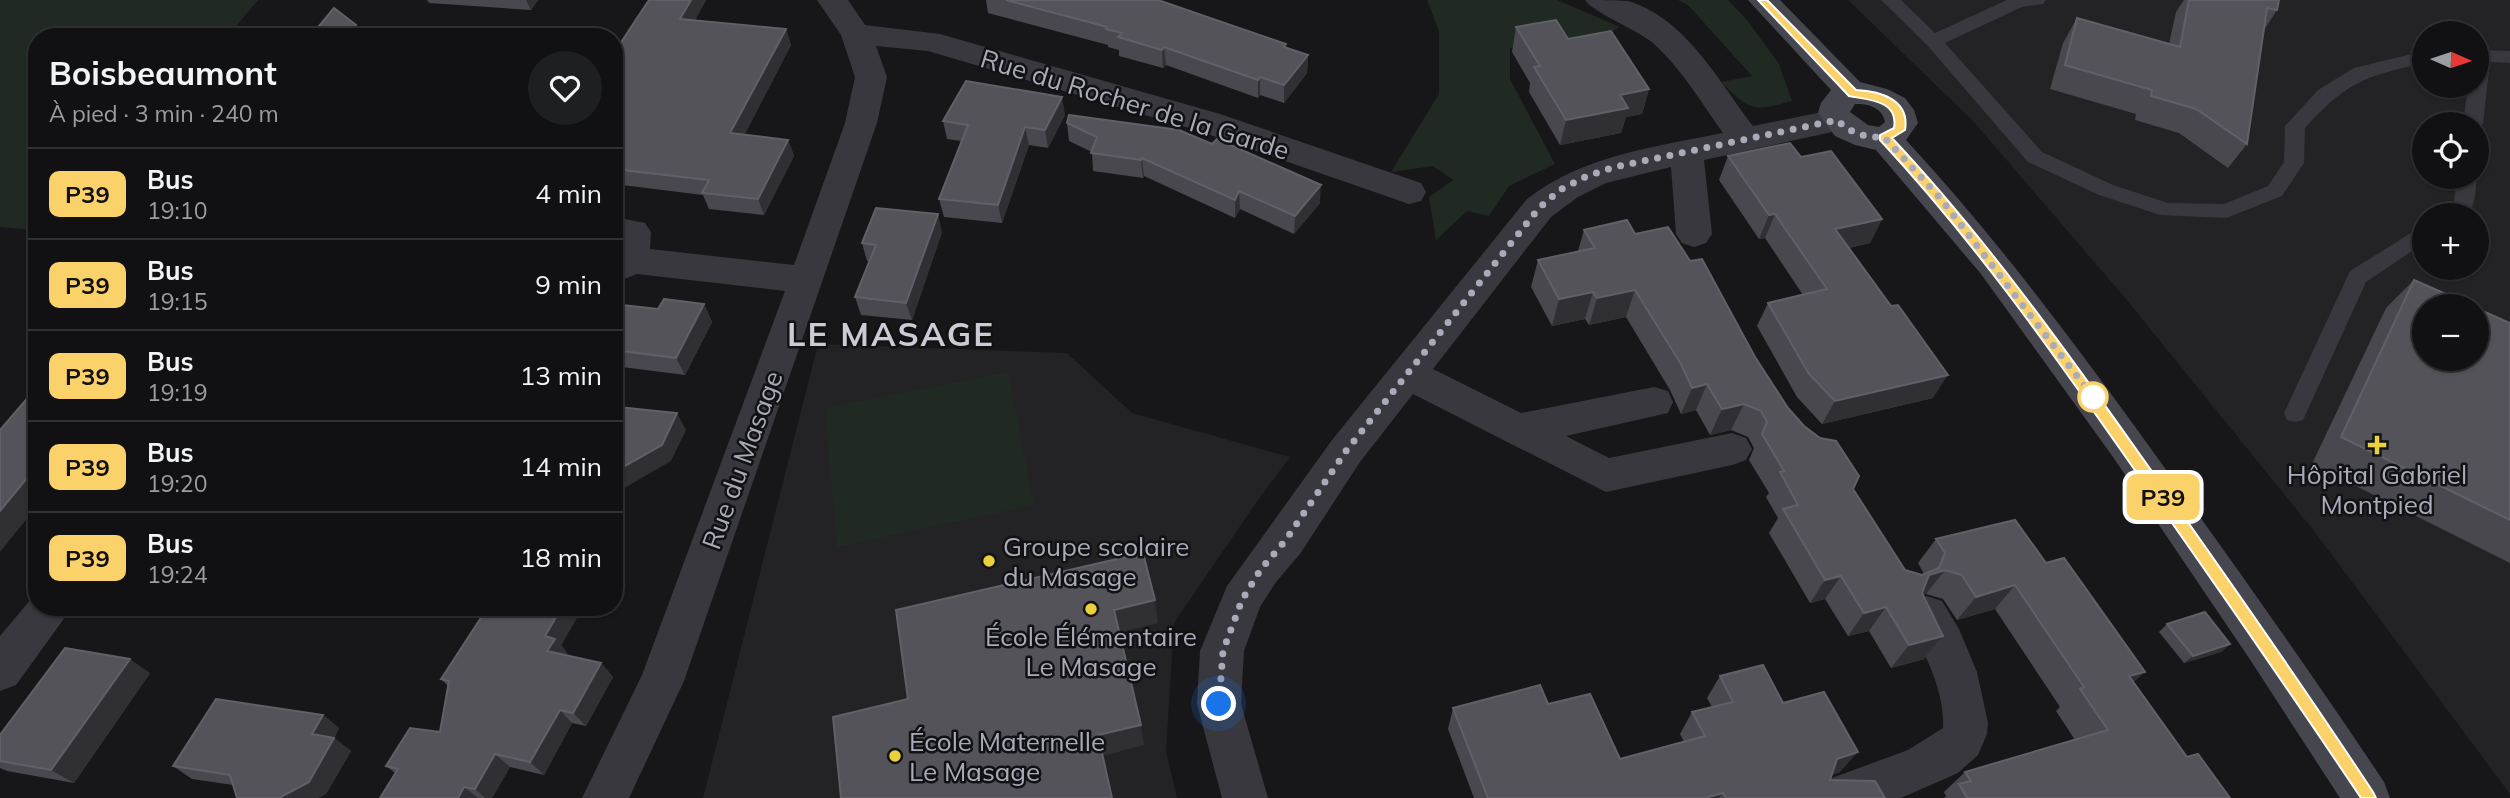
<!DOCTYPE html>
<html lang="fr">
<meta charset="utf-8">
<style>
:root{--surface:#111113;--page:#1e1f21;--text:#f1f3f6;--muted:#9c9da0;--line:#303133}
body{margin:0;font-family:Mulish,sans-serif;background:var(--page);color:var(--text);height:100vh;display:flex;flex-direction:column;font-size:26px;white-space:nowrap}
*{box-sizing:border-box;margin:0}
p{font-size:23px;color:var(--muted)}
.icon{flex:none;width:38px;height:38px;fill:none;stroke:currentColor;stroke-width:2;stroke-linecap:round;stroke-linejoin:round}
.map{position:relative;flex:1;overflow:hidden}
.sheet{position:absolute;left:28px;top:28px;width:595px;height:588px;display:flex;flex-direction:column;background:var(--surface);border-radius:28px;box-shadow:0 2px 5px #0004,0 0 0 2px var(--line)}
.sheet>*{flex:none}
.badge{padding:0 14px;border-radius:10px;font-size:24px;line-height:46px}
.needle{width:46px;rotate:93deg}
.fabs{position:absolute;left:2412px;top:21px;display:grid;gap:14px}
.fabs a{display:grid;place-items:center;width:77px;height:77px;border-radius:50%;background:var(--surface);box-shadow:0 2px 5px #0004,0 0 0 2px var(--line);font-size:35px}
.you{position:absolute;width:35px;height:35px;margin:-18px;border:5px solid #fff;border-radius:50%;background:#1a73e8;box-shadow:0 0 0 10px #1a73e833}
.map>.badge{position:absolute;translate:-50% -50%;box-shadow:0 0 0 4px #fff}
.round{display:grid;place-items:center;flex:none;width:74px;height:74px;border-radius:37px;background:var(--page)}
.overview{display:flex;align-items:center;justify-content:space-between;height:119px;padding:0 21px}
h1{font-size:33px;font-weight:700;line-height:52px}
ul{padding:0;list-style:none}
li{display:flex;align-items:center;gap:21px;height:91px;padding:0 21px;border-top:2px solid var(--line)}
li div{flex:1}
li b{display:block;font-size:26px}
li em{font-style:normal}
li .badge{min-width:77px;font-weight:700;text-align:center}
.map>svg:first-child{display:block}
.built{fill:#232326;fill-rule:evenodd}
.green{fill:#212923}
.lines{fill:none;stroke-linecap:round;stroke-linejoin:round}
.lane{fill:#38383e;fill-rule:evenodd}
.street{fill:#38383e;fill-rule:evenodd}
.secondary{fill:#46464e;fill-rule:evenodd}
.wall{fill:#48484e}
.shaded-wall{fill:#303034}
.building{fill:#535359;stroke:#606168;stroke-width:2}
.line{fill:#fbd169;stroke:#fff;stroke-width:2}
.walk{stroke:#a9abb8;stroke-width:7;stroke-dasharray:0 12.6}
.stop-dot{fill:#fff;stroke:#fbd169;stroke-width:3.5}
.poi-dot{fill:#ecd03c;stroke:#121214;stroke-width:2.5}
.labels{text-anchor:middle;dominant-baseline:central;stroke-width:5;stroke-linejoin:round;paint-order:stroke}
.street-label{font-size:26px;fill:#a9abb8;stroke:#121214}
.poi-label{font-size:26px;fill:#a9abb8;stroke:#121214}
.district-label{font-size:33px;font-weight:bold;letter-spacing:2px;fill:#cacbd4;stroke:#121214}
</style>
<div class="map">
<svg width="2510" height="798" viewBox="0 0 2510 798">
<rect width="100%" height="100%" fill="#171719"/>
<path class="built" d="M1848 0H2510V794L2314 531 2126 299 1973 121ZM2424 33H2476V86H2424ZM2424 124H2476V177H2424ZM2424 215H2476V268H2424ZM2424 306H2476V359H2424Z
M818 344 1067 353 1132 413 1290 457 1258 500 1174 623 1166 751 1177 798H703Z"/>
<path class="green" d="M0 0H258L227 37H37V230L0 227Z
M1427 0H1557L1620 27 1579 50 1550 41 1510 48V79L1555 164 1509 186 1489 216 1467 211 1436 240 1429 197 1453 180 1433 166 1391 172 1439 94V31Z
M1678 0H1728L1747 20 1779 64 1792 101C1753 112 1750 111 1721 82L1752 76 1688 5Z
M1008 372 1034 505 837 547 825 408Z"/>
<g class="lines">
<path class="lane" d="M1881 0H1901L1935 33 2007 0H2046L2043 4 2022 7 1945 43 2042 152 2113 185 2168 203 2224 204 2268 186 2284 162 2285 126 2318 90 2354 68 2424 51V63C2364 77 2348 81 2305 128L2304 163 2282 196 2226 218 2160 215 2099 195 2028 162 1927 45Z
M2476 50 2510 51V63L2490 62 2483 124 2476 130V124H2463L2468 86H2476Z
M2476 176 2477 177C2473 213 2476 215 2439 215L2442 210 2454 202 2457 177Z
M2424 225V243L2366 282 2303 420 2295 422 2287 420 2284 413 2350 271Z"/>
<path class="street" d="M817 0H848L865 25 940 34 1220 114 1421 183 1426 192 1421 201 1409 204 1196 130 928 51 876 46 887 77 877 123 684 681 629 798H582L642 675 785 291 637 274 614 283V217L645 223 651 232 650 249 794 265 845 123 855 77 841 35Z
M1585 0C1598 0 1616 0 1628 1 1686 18 1719 82 1753 126L1837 109 1849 112 1853 120 1849 128 1837 131 1704 160 1712 234 1706 243 1694 247 1682 243 1676 234 1671 167 1606 183 1578 197 1551 217 1433 369 1521 413 1654 387 1668 391 1673 402 1668 413 1566 436 1609 458 1732 433 1746 438 1752 449 1746 460 1732 465 1606 492 1413 394 1360 462 1300 554 1276 582 1260 607 1244 651 1241 704 1268 798H1222L1197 704 1200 651 1227 586 1332 440 1527 199C1584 155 1654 147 1723 133 1701 102 1681 68 1653 43 1636 29 1592 12 1585 0Z
M37 592V607H69L63 620 16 685 0 691V636Z
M1927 596 1942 601 1959 629 1977 672 1988 723 1987 734 1978 755 1958 773 1901 798H1815L1821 782 1908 750 1943 728C1945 687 1922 651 1906 615L1912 601Z"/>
<path class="secondary" d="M1748 0H1780L1860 82 1887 89 1905 98 1914 110 1918 123 1906 140C2005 247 2090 364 2175 482 2246 581 2316 680 2384 782L2390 798H2340L2249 658 2113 457 1981 274 1876 150 1855 145 1835 136 1818 113 1821 103 1831 90ZM1855 104C1868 103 1883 108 1885 122L1879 127 1868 125 1850 112Z"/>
</g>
<path class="wall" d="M427 0H538L531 10 429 3Z
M649 0H706L695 20 786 29 791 45 744 135 788 140 794 156 764 215 709 209 703 195 614 184V53Z
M986 0H1158L1308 55 1307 73 1284 103 1260 95 1258 98 1166 65 1163 68 1119 56V50L1108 47V45L988 13Z
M2184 0H2279L2277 10 2264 30 2247 144 2228 168 2179 133 2135 120 2136 114 2050 89 2063 43 2077 18 2169 44 2176 12Z
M1516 27 1568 39 1649 89 1642 114 1626 117 1621 133 1560 145 1529 92 1530 83 1512 52Z
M1065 115 1048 148 1029 145 1002 223 944 217 939 199 961 141 947 139 943 121Z
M1067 123 1320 203 1294 234 1240 209 1235 218 1144 176 1143 178 1093 171 1092 152 1069 141Z
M1728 156 1801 157 1882 219 1870 243 1849 248 1933 398 1822 424 1797 397 1757 326 1768 303 1803 295 1765 238 1759 239 1719 180Z
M1584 230 1635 234 1690 261 1755 357 1788 408 1853 489 1905 570 1922 575 1924 574 1918 563 1936 539 2046 563 2133 682 2187 757 2230 798H1944L1946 796 1944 792 1965 772 2075 740 2056 711 2060 707 1995 609 1957 620 1943 599 1926 594 1923 595 1943 636 1924 659 1891 668 1869 631 1848 636 1825 599 1810 603 1769 533 1778 518 1766 497 1769 493 1749 460 1754 448 1748 437 1731 430 1710 435 1696 410 1681 414 1670 390 1626 317 1589 325 1585 319 1552 326 1531 287 1538 260 1578 251Z
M942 232 912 320 861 315 855 297 869 261H867L862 243Z
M2414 280 2510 323V563L2312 464 2386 308Z
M614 304 658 309 704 304 712 322 685 375 614 366Z
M488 607H583L561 645 567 653 566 655 601 663 613 677 586 726 572 723 544 775 510 767 492 798H380L395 773 386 766 440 732 448 686 441 679Z
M2167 624 2230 644 2221 652 2184 663 2159 632Z
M150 673 74 783 7 771 0 768V735Z
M1720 676 1783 703 1840 772 1831 775 1830 780 1885 798H1474L1448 729 1453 708 1548 704 1620 759 1684 742 1680 734 1692 712 1712 707 1707 698Z
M323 715 339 728 334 738 351 751 326 794 233 785 192 779 173 766Z"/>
<path class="shaded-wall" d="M526 0H538L531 10Z
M691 0H706L687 35 680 19Z
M356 25 363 37H347Z
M786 29 791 45 737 150 730 133Z
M1164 47 1166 65 1163 68 1162 50Z
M1308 55 1307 73 1284 103V85Z
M1260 77V95L1258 98V80Z
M1649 89 1642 114 1626 117 1621 133 1560 145 1566 120 1620 95Z
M1062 97 1065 115 1048 148 1045 130Z
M1025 127 1029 145 1002 223 998 205Z
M788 140 794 156 764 215 758 199Z
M1142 158 1144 176 1143 178 1141 160Z
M1321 185 1320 203 1294 234 1295 216Z
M1239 191 1240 209 1235 218V200Z
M938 214 942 232 912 320 906 303Z
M1775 214 1765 238 1759 239 1769 215Z
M1882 219 1870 243 1824 253 1835 229Z
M1635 290 1626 317 1589 325 1597 298Z
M1593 292 1585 319 1552 326 1559 299Z
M704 304 712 322 685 375 676 358Z
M1948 375 1933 398 1822 424 1835 401Z
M1707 384 1696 410 1681 414 1692 388Z
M1744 404 1731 430 1710 435 1722 409Z
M677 413 686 430 671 461 614 494V472Z
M37 466V506L0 552V511Z
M1945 570 1926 594 1911 599 1929 575Z
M1841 576 1825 599 1810 603 1825 580Z
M2015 585 1995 609 1957 620 1976 597Z
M1155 600 1158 623 1118 633 1114 610Z
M562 607H583L561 645 567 653 560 666 547 651 545 636Z
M1886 607 1869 631 1848 636 1864 613Z
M1943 636 1924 659 1891 668 1909 645Z
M2230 644 2221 652 2184 663 2193 656Z
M130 659 150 673 74 783 51 770Z
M601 663 613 677 586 726 573 713Z
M2145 672 2120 694 2129 676Z
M560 710 572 723 544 775 530 762Z
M323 715 339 728 329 747 312 734Z
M1141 725 1144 745 1103 756 1098 735Z
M334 738 351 751 326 794 319 798H279Z
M1858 752 1840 772 1820 780 1837 759Z
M495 754 510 767 492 798H485L475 789Z
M464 787 478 798H458Z
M1723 793 1719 798H1705Z"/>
<path class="building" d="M649 0H691L680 19 786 29 730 133 788 140 758 199 702 193 709 180 614 169V71L619 63H614V53Z
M1006 0H1158L1286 44 1284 47 1308 55 1284 85 1260 77 1258 80 1164 47 1162 50 1118 37 1122 33 1106 29 1107 27Z
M2189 0H2279L2277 10 2267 8 2247 144 2196 109 2151 96 2152 90 2065 65 2077 18 2180 47Z
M334 8 356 25 347 37H310Z
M1556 20 1568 39 1611 31 1649 89 1620 95 1628 108 1566 120 1534 67 1540 66 1516 27Z
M966 81 1062 97 1045 130 1025 127 998 205 939 199 968 125 943 121Z
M1069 115 1179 130 1212 144 1217 139 1321 185 1295 216 1239 191 1235 200 1142 158 1141 160 1091 153 1097 137 1067 123Z
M1790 143 1801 157 1831 151 1882 219 1835 229 1891 306 1898 305 1948 375 1835 401 1809 374 1768 303 1827 289 1775 214 1769 215 1728 156Z
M876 208 938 214 906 303 855 297 876 245 862 243Z
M1627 220 1635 234 1668 227 1690 261 1702 259 1755 357 1788 408 1804 426 1820 438 1836 441 1859 476 1853 489 1905 570 1922 575 1939 568 1945 553 1936 539 2015 520 2046 563 2064 558 2145 672 2129 676 2187 757 2198 754 2230 798H1967L1959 784 1971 781 1965 772 2108 730 2080 689 2084 687 2015 585 1976 597 1962 575 1945 570 1929 575 1922 593 1943 636 1909 645 1886 607 1864 613 1841 576 1825 580 1783 509 1798 505 1780 472 1784 471 1762 434 1767 422 1761 411 1744 404 1722 409 1707 384 1692 388 1681 364 1635 290 1597 298 1593 292 1559 299 1538 260 1595 248 1584 230Z
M2414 280 2473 306H2424V359H2476V308L2510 323V520L2341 437Z
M664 299 704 304 676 358 614 350V304L658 309Z
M37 387V466L0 511V430Z
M618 407 677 413 662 445 614 472V414Z
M1143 553 1155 600 1114 610 1141 725 1098 735 1112 798H841L833 717 908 699 896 610Z
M488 607H562L545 636 555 639 547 651 601 663 573 713 560 710 530 762 495 754 475 789 464 787 458 798H380L398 769 386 766 410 728 440 732 449 681 441 679Z
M2205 612 2230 644 2193 656 2167 624Z
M65 648 130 659 51 770 0 761V735Z
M1763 665 1783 703 1824 692 1858 752 1837 759 1830 780 1875 781 1885 798H1726L1723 793 1705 798H1488L1453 708 1540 685 1548 704 1590 694 1620 759 1705 736 1692 712 1733 702 1720 676Z
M216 699 323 715 312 734 334 738 309 782 279 798H237L230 775 173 766Z"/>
<path class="line" d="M1758 0H1767L1856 90C1881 91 1910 100 1905 130L1892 138C1984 236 2063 346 2141 456 2220 567 2298 678 2373 792L2376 798H2361C2288 689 2211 578 2132 466 2053 353 1974 241 1880 140V135L1894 128C1899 100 1868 100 1849 96Z"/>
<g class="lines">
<path class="walk" d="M1219 704 1223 651 1242 600 1261 569 1285 541 1346 451 1539 208 1560 190 1587 176 1615 167 1837 120C1850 133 1865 138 1884 137L1941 199 2093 397"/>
</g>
<circle class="stop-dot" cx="2093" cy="397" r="14"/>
<g class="poi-dot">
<path d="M2373.5 434.5h7v7h7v7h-7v7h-7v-7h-7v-7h7z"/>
<circle cx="989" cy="561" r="7"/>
<circle cx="1091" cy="609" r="7"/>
<circle cx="895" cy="756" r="7"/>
</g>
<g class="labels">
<g class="street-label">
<text transform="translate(1135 104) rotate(17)">Rue du Rocher de la Garde</text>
<text transform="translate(742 460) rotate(-70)">Rue du Masage</text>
</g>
<g class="poi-label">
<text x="2377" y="474">Hôpital Gabriel<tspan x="2377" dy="30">Montpied</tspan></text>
<text x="1003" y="546" text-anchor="start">Groupe scolaire<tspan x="1003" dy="30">du Masage</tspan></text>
<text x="1091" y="636">École Élémentaire<tspan x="1091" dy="30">Le Masage</tspan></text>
<text x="909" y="741" text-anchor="start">École Maternelle<tspan x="909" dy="30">Le Masage</tspan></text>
</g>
<g class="district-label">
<text x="891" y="333">LE MASAGE</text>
</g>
</g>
</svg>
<div class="fabs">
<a><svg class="needle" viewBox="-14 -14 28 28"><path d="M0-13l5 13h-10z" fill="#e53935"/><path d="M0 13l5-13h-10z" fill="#9c9da0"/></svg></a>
<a><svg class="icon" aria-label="locate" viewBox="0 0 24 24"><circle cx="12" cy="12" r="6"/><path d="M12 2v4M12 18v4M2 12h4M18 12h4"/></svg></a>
<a>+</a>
<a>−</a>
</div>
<div class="you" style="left:1219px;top:704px"></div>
<b class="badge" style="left:2163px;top:497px;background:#fbd169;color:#111">P39</b>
<section class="sheet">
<div class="overview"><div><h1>Boisbeaumont</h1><p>À pied · 3 min · 240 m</p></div><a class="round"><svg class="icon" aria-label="heart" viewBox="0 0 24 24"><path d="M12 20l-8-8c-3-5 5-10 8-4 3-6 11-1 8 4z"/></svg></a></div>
<ul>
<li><span class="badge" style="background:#fbd169;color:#111">P39</span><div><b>Bus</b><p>19:10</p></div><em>4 min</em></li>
<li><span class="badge" style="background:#fbd169;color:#111">P39</span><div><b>Bus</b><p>19:15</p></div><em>9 min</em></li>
<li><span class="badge" style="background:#fbd169;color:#111">P39</span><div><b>Bus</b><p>19:19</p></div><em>13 min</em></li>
<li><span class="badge" style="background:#fbd169;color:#111">P39</span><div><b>Bus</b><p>19:20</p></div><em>14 min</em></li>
<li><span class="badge" style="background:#fbd169;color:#111">P39</span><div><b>Bus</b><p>19:24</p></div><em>18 min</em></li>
</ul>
</section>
</div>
